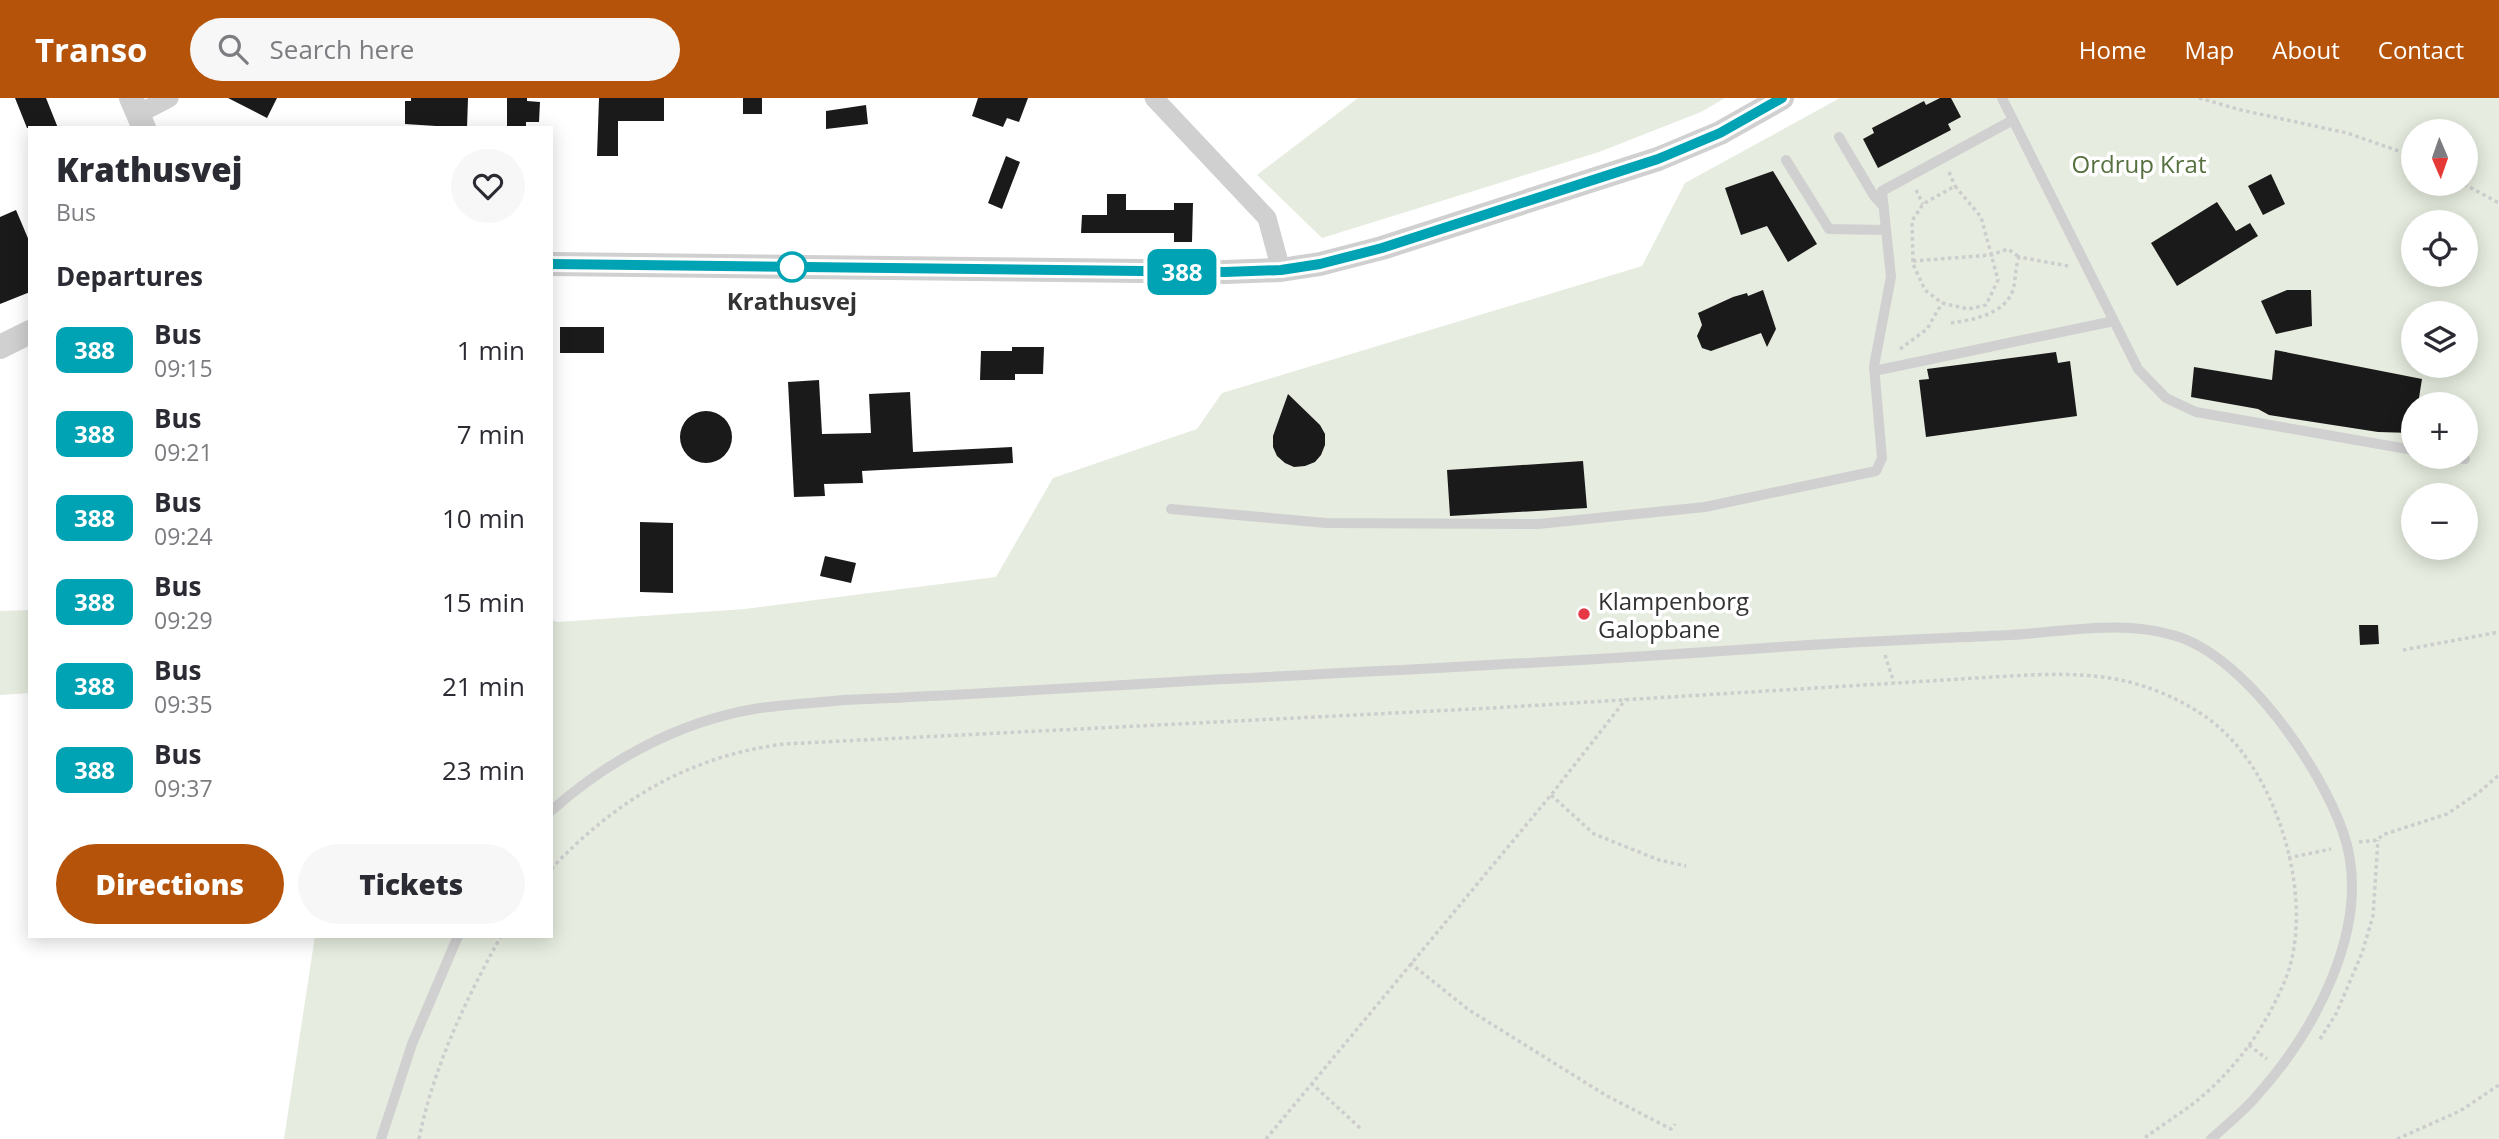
<!DOCTYPE html>
<meta charset="utf-8">
<style>
:root{--surface:#fff;--page:#f7f7f7;--text:#2b2b33;--muted:#7c7c81;--accent:#b45309}
body{margin:0;font-family:"Open Sans",sans-serif;background:var(--page);color:var(--text);height:100vh;display:flex;flex-direction:column;font-size:26px;white-space:nowrap}
*{box-sizing:border-box;margin:0}
p{font-size:23px;color:var(--muted)}
.icon{flex:none;width:38px;height:38px;fill:none;stroke:currentColor;stroke-width:2;stroke-linecap:round;stroke-linejoin:round}
.map{position:relative;flex:1;overflow:hidden}
.panel{position:absolute;left:28px;top:28px;width:525px;height:812px;display:flex;flex-direction:column;background:var(--surface);border-radius:0px;box-shadow:0 4px 18px #0003}
.panel>*{flex:none}
.badge{padding:0 14px;border-radius:10px;font-size:24px;line-height:46px}
.needle{width:46px;rotate:178deg}
.fabs{position:absolute;left:2401px;top:21px;display:grid;gap:14px}
.fabs a{display:grid;place-items:center;width:77px;height:77px;border-radius:50%;background:var(--surface);box-shadow:0 4px 18px #0003;font-size:35px}
.map>.badge{position:absolute;translate:-50% -50%;box-shadow:0 0 0 4px #fff}
h2{padding:0 28px;font-size:26px;line-height:63px}
.round{display:grid;place-items:center;flex:none;width:74px;height:74px;border-radius:37px;background:var(--page)}
.headline{display:flex;align-items:center;justify-content:space-between;height:119px;padding:0 28px}
h1{font-size:33px;font-weight:800;line-height:52px}
.action{display:flex;gap:14px;margin-top:auto;padding:14px 28px}
.action a{flex:1;height:80px;border-radius:42px;background:var(--accent);color:#fff;font-size:28px;font-weight:800;line-height:80px;text-align:center}
.action a+a{background:var(--page);color:var(--text)}
ul{padding:0;list-style:none}
li{display:flex;align-items:center;gap:21px;height:84px;padding:0 28px}
li div{flex:1}
li b{display:block;font-size:26px}
li em{font-style:normal}
li .badge{min-width:77px;font-weight:700;text-align:center}
header{display:flex;align-items:center;gap:42px;box-sizing:border-box;height:98px;padding:0 35px;background:var(--accent);color:#fff}
header strong{font-size:33px}
nav{display:flex;gap:38px;margin-inline-start:auto;font-size:24px}
.search{width:490px;height:63px;background:var(--page);display:flex;align-items:center;gap:18px;box-sizing:border-box;padding:0 24px;border-radius:38px;color:var(--muted);font-size:26px}
.map>svg:first-child{display:block}
.green{fill:#e6ecdf;fill-rule:evenodd}
.building{fill:#1a1a1a}
.lines{fill:none;stroke-linecap:round;stroke-linejoin:round}
.path{stroke:#cdcdcd;stroke-width:3.5;stroke-dasharray:3.5 3.5;stroke-linecap:butt}
.service{stroke:#d0d0d0;stroke-width:10}
.minor{stroke:#d0d0d0;stroke-width:19}
.tertiary{stroke:#d0d0d0;stroke-width:24}
.line-casing{stroke:#fff;stroke-width:16}
.line{stroke:#00a3b4;stroke-width:10}
.stop-dot{fill:#fff;stroke:#00a3b4;stroke-width:3.5}
.poi-dot{fill:#e63946;stroke:#fff;stroke-width:2.5}
.labels{text-anchor:middle;dominant-baseline:central;stroke-width:7;stroke-linejoin:round;paint-order:stroke}
.park-label{font-size:24px;fill:#56703f;stroke:#fff}
.stop-label{font-size:24px;font-weight:bold;fill:#333;stroke:#fff}
.poi-label{font-size:24px;fill:#333;stroke:#fff;text-anchor:start}
</style>
<header>
<strong>Transo</strong>
<div class="search"><svg class="icon" aria-label="search" viewBox="0 0 24 24"><circle cx="10" cy="10" r="6"/><path d="M15 15l6 6"/></svg>Search here</div>
<nav><a>Home</a><a>Map</a><a>About</a><a>Contact</a></nav>
</header>
<div class="map">
<svg width="2499" height="1041" viewBox="0 0 2499 1041">
<rect width="100%" height="100%" fill="#fff"/>
<path class="green" d="M1358 0H1725L1701 14 1599 54 1322 140 1257 77Z
M1840 0H2499V1041H284L315 838H551V522L558 524 745 511 996 479 1053 380 1197 331 1222 295 1642 168 1685 85ZM2413 33H2466V86H2413ZM2413 124H2466V177H2413ZM2413 215H2466V268H2413ZM2413 306H2466V359H2413ZM2413 397H2466V450H2413Z
M30 512V595L0 597V513Z"/>
<path class="building" d="M15 0H46L58 30H27Z
M228 0H277L267 20Z
M411 0H468L467 30 405 26V3H411Z
M507 0H527V3L540 4 539 24H526V30H507Z
M599 0H664V23H618V58H597Z
M743 0H762V16H743Z
M978 0H1028L1019 24 1007 20 1003 29 972 18Z
M1940 0H1951L1961 19 1948 26 1951 32 1878 70 1863 41 1874 35 1872 30 1924 3 1926 7Z
M866 7 868 26 826 31V13Z
M1006 58 1020 64 1002 111 988 105Z
M1773 73 1817 146 1788 164 1767 128 1741 137 1725 90Z
M2271 76 2285 106 2263 117 2248 88Z
M1107 96H1126V112H1174V105H1193L1192 144H1174V135H1081L1082 117H1107Z
M2217 104 2236 133 2250 125 2258 138 2177 188 2151 145Z
M16 112 30 145V194L0 206V119Z
M1763 192 1776 231 1767 249 1761 235 1711 253 1702 250 1697 238 1702 227 1698 215 1733 199 1747 195 1748 198Z
M2287 192H2311L2312 228 2276 236 2261 203Z
M560 229H604V255H560Z
M1012 249H1044L1043 276H1015V282H980L981 253H1012Z
M2275 252 2422 281 2418 306H2413V335L2378 334 2269 317 2258 311 2191 299 2194 269 2272 282Z
M2056 254 2058 265 2070 263 2077 318 1926 339 1919 282 1929 281 1927 271Z
M819 282 822 336 871 335 869 296 910 294 913 354 1012 349 1013 365 862 373 863 385 824 386 825 398 794 399 788 284Z
M1288 296 1320 327 1325 336V347L1321 357 1315 364 1305 368 1294 369 1285 365 1277 358 1273 349V338Z
M680 339a26 26 0 1 1 52 0a26 26 0 1 1-52 0Z
M1583 363 1587 410 1450 418 1447 372Z
M640 424 673 425V495L640 494Z
M825 458 856 465 851 485 820 478Z
M2359 527H2378L2379 546 2360 547Z"/>
<g class="lines">
<path class="path" d="M2199 0 2241 12 2347 35 2413 58
M1949 74 1955 88
M2464 86 2499 105
M1955 88 1981 119 1998 182 1986 207 1968 211 1942 205 1925 192 1913 166 1912 123 1923 106Z
M1916 92 1923 106
M1913 163 1991 157 2008 151 2019 159
M1951 225C1973 222 2005 216 2013 192 2016 181 2015 170 2019 159L2068 168
M1900 251 1927 231 1942 205
M2403 552 2499 534
M1885 557 1894 585
M1551 697 1594 736 1659 762 1686 768
M2359 744 2378 742 2382 737 2447 716 2478 695 2499 677
M2288 760 2331 751
M551 771C616 702 689 658 784 646L1492 610 1977 580C2031 577 2088 571 2140 587 2172 597 2207 615 2230 640 2284 696 2316 815 2283 887 2263 934 2231 977 2190 1008 2175 1019 2158 1030 2143 1041
M1410 865 1469 912 1607 998 1671 1031 1675 1026
M2320 941 2336 916 2362 855 2373 818 2378 742
M2249 947 2267 961
M1311 985 1360 1030
M419 1041C433 970 466 901 501 838
M1266 1041 1551 697 1626 601
M2397 1041 2460 1013 2499 987"/>
<path class="service" d="M2002 0 2138 271 2166 300 2196 314 2413 352
M1839 39 1874 98 1884 109
M1786 62 1829 131 1886 132
M1874 273 2114 223
M2450 359 2465 361
M1171 411 1326 425 1538 426 1705 409 1876 373 1882 360 1874 268 1891 179 1882 93 2013 22
M551 713C608 662 679 624 754 611 784 606 815 605 844 602 972 597 1099 588 1226 581 1406 572 1586 563 1765 550 1847 544 1928 541 2010 537 2064 534 2123 521 2176 538 2245 559 2320 668 2343 734 2375 825 2315 934 2254 1001 2241 1015 2226 1028 2211 1041
M381 1041 412 946 458 838"/>
<path class="minor" d="M1154 0 1267 120 1281 172
M138 16 169 0"/>
<path class="tertiary" d="M131 0 144 30
M551 166 1225 174 1281 172 1320 166 1382 150 1658 61 1720 35 1782 0
M0 249 30 234"/>
</g>
<g class="lines">
<defs>
<path id="line" d="M551 166 1225 174 1281 172 1320 166 1382 150 1658 61 1720 35 1782 0"/>
</defs>
<use href="#line" class="line-casing"/>
<use href="#line" class="line"/>
</g>
<circle class="stop-dot" cx="792" cy="169" r="14"/>
<circle class="poi-dot" cx="1584" cy="516" r="7"/>
<g class="labels">
<g class="park-label">
<text x="2139" y="65">Ordrup Krat</text>
</g>
<g class="stop-label">
<text x="792" y="202">Krathusvej</text>
</g>
<g class="poi-label">
<text x="1598" y="502">Klampenborg<tspan x="1598" dy="28">Galopbane</tspan></text>
</g>
</g>
</svg>
<div class="fabs">
<a><svg class="needle" viewBox="-14 -14 28 28"><path d="M0-13l5 13h-10z" fill="#e53935"/><path d="M0 13l5-13h-10z" fill="#7c7c81"/></svg></a>
<a><svg class="icon" aria-label="locate" viewBox="0 0 24 24"><circle cx="12" cy="12" r="6"/><path d="M12 2v4M12 18v4M2 12h4M18 12h4"/></svg></a>
<a><svg class="icon" aria-label="layers" viewBox="0 0 24 24"><path d="M12 4l9 5-9 5-9-5zM3 14l9 5 9-5"/></svg></a>
<a>+</a>
<a>−</a>
</div>
<b class="badge" style="left:1182px;top:174px;background:#00a3b4;color:#fff">388</b>
<section class="panel">
<div class="headline"><div><h1>Krathusvej</h1><p>Bus</p></div><a class="round"><svg class="icon" aria-label="heart" viewBox="0 0 24 24"><path d="M12 20l-8-8c-3-5 5-10 8-4 3-6 11-1 8 4z"/></svg></a></div>
<h2>Departures</h2>
<ul>
<li><span class="badge" style="background:#00a3b4;color:#fff">388</span><div><b>Bus</b><p>09:15</p></div><em>1 min</em></li>
<li><span class="badge" style="background:#00a3b4;color:#fff">388</span><div><b>Bus</b><p>09:21</p></div><em>7 min</em></li>
<li><span class="badge" style="background:#00a3b4;color:#fff">388</span><div><b>Bus</b><p>09:24</p></div><em>10 min</em></li>
<li><span class="badge" style="background:#00a3b4;color:#fff">388</span><div><b>Bus</b><p>09:29</p></div><em>15 min</em></li>
<li><span class="badge" style="background:#00a3b4;color:#fff">388</span><div><b>Bus</b><p>09:35</p></div><em>21 min</em></li>
<li><span class="badge" style="background:#00a3b4;color:#fff">388</span><div><b>Bus</b><p>09:37</p></div><em>23 min</em></li>
</ul>
<div class="action"><a>Directions</a><a>Tickets</a></div>
</section>
</div>
